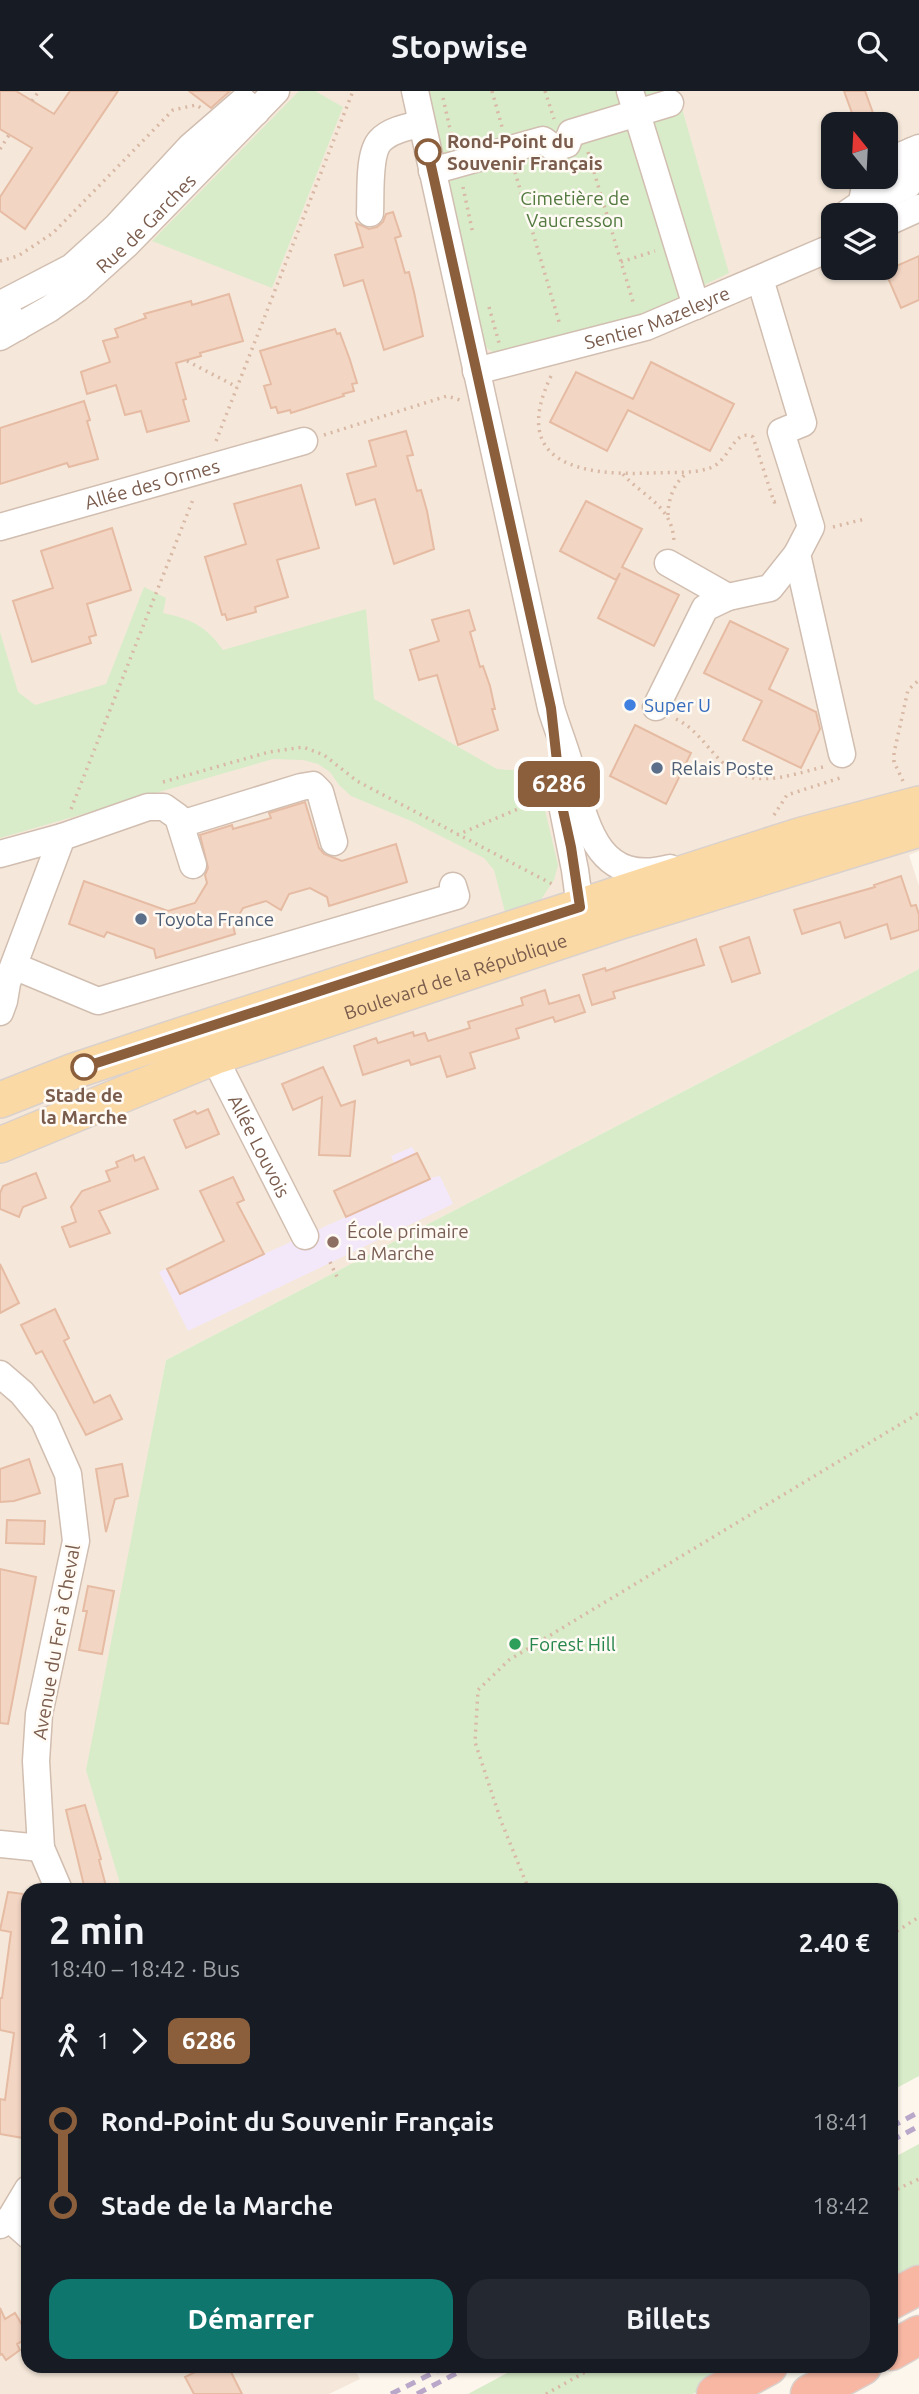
<!DOCTYPE html>
<html lang="fr">
<meta charset="utf-8">
<style>
:root{--surface:#171b24;--page:#242831;--text:#f1f3f6;--muted:#9ea1a6;--accent:#0f766e}
body{margin:0;font-family:Ubuntu,sans-serif;background:var(--page);color:var(--text);height:100vh;display:flex;flex-direction:column;font-size:26px;white-space:nowrap}
*{box-sizing:border-box;margin:0}
p{font-size:23px;color:var(--muted)}
.icon{flex:none;width:38px;height:38px;fill:none;stroke:currentColor;stroke-width:2;stroke-linecap:round;stroke-linejoin:round}
.map{position:relative;flex:1;overflow:hidden}
.details{position:absolute;left:21px;top:1792px;width:877px;height:490px;display:flex;flex-direction:column;background:var(--surface);border-radius:21px;box-shadow:0 2px 5px #0004}
.details>*{flex:none}
.badge{padding:0 14px;border-radius:10px;font-size:24px;line-height:46px}
.needle{width:46px;rotate:342deg}
.fabs{position:absolute;left:821px;top:21px;display:grid;gap:14px}
.fabs a{display:grid;place-items:center;width:77px;height:77px;border-radius:14px;background:var(--surface);box-shadow:0 2px 5px #0004;font-size:35px}
.map>.badge{position:absolute;translate:-50% -50%;box-shadow:0 0 0 4px #fff}
.legs{display:flex;align-items:center;gap:10px;height:77px;padding:0 28px;font-size:23px}
.legs p{margin-inline-start:auto}
.head{display:flex;align-items:center;justify-content:space-between;height:119px;padding:0 28px}
h1{font-size:38px;font-weight:600;line-height:52px}
.primary-button{display:flex;gap:14px;margin-top:auto;padding:14px 28px}
.primary-button a{flex:1;height:80px;border-radius:21px;background:var(--accent);color:#fff;font-size:28px;font-weight:600;line-height:80px;text-align:center}
.primary-button a+a{background:var(--page);color:var(--text)}
ul{padding:0 28px;list-style:none}
li{display:flex;align-items:center;gap:24px;height:84px;font-size:26px}
li i{display:grid;place-items:center;width:10px;height:100%;margin:0 9px;background:currentColor}
li i::after{content:'';width:18px;height:18px;margin:-9px;border:5px solid;border-radius:50%;background:var(--surface)}
li p{margin-inline-start:auto}
li:first-child i{background:linear-gradient(#0000 50%,currentColor 0)}
li:last-child i{background:linear-gradient(currentColor 50%,#0000 0)}
header{display:flex;justify-content:space-between;align-items:center;height:91px;padding:0 28px;background:var(--surface);font-size:32px;font-weight:600}
.map>svg:first-child{display:block}
.residential{fill:#f5e8da;fill-rule:evenodd}
.education{fill:#f3e8fa}
.green{fill:#d8ecc9}
.building{fill:#f3d5c3;stroke:#e6bba3;stroke-width:2}
.lines{fill:none;stroke-linecap:round;stroke-linejoin:round}
.minor-casing{stroke:#d1beb0;stroke-width:29}
.major-casing{stroke:#dad1cd;stroke-width:38}
.highway-casing{stroke:#dad1cd;stroke-width:41}
.path{stroke:#d9b8a5;stroke-width:3.5;stroke-dasharray:2 5;stroke-linecap:butt}
.minor{stroke:#fff;stroke-width:26}
.major{stroke:#fbd9a5;stroke-width:35}
.highway{stroke:#f7b7a3;stroke-width:38}
.rail{stroke:#b9a8c9;stroke-width:5;stroke-dasharray:10 7;stroke-linecap:butt}
.line-1-casing{stroke:#fff;stroke-width:16}
.line-1{stroke:#8b5e3c;stroke-width:10}
.stop-1-dot{fill:#fff;stroke:#8b5e3c;stroke-width:3.5}
.shop-dot{fill:#3f7fe0;stroke:#fffaf3;stroke-width:2.5}
.service-dot{fill:#5c6f8a;stroke:#fffaf3;stroke-width:2.5}
.education-dot{fill:#8d6e63;stroke:#fffaf3;stroke-width:2.5}
.leisure-dot{fill:#2e9e5b;stroke:#fffaf3;stroke-width:2.5}
.labels{text-anchor:middle;dominant-baseline:central;stroke-width:5;stroke-linejoin:round;paint-order:stroke}
.stop-label{font-size:19px;font-weight:bold;fill:#7a5c4d;stroke:#fffaf3;text-anchor:start}
.park-label{font-size:19px;fill:#537a41;stroke:#fffaf3}
.street-label{font-size:19px;fill:#7a5c4d;stroke:#fffaf3}
.shop-label{font-size:19px;fill:#366cbe;stroke:#fffaf3;text-anchor:start}
.service-label{font-size:19px;fill:#4e5e75;stroke:#fffaf3;text-anchor:start}
.education-label{font-size:19px;fill:#785e54;stroke:#fffaf3;text-anchor:start}
.leisure-label{font-size:19px;fill:#27864d;stroke:#fffaf3;text-anchor:start}
</style>
<header><svg class="icon" aria-label="back" viewBox="0 0 24 24"><path d="M15 5l-7 7 7 7"/></svg>Stopwise<svg class="icon" aria-label="search" viewBox="0 0 24 24"><circle cx="10" cy="10" r="6"/><path d="M15 15l6 6"/></svg></header>
<div class="map">
<svg width="919" height="2303" viewBox="0 0 919 2303">
<rect width="100%" height="100%" fill="#fdf6ec"/>
<path class="residential" d="M0 0H919V760L909 764 919 795V878L166 1269 136 1427 111 1759 122 1799H28V2275H353L360 2288 329 2303H0ZM833 33H886V86H833ZM833 124H886V177H833Z"/>
<path class="education" d="M412 1056 430 1087 440 1085 453 1113 188 1240 159 1181 250 1138 264 1163 346 1126 334 1100 394 1072 391 1065Z"/>
<path class="green" d="M299 0H315L343 16 272 197 152 150Z
M428 0H677L729 182 647 222 494 262 484 255Z
M144 496 166 507 163 522C191 528 206 535 223 559L366 518 374 608 497 678 536 681 558 774 554 789 540 810 505 821 494 779 484 767 411 730 351 705 339 694 330 681 318 673 303 669 273 668 0 747V541L18 601 35 614 106 593Z
M919 878V1985L891 2000V1799H122L86 1679 166 1269Z
M919 2053V2181L891 2196V2068Z
M520 2275H745L693 2303H468Z"/>
<path class="building" d="M0 0H16L54 23 70 0H118L25 138 0 120V106L32 57 0 38Z
M189 0H230L211 17Z
M844 0H865L877 33H856Z
M393 121 401 145 395 147 405 182 409 181 414 201 423 245 384 259 363 189 344 195 335 164 363 156 356 132 369 138 377 136 383 131 386 123Z
M919 165V209L901 217 885 180Z
M229 203 243 250 200 262 201 265 176 272 186 308 183 309 189 330 147 341 141 320 125 324 116 294 87 303 81 281 110 271 103 250 118 246 115 238 146 227 144 223 191 210 192 214Z
M335 238 337 243 340 242 350 269 357 292 352 293 354 300 343 303 344 305 291 322 290 319 278 322 276 316 271 317 264 295 271 293 260 260Z
M651 271 734 313 710 360 628 319 607 360 550 331 576 281 633 308Z
M84 310 90 329 87 330 98 368 69 376 67 372 0 393V337Z
M406 340 413 364 407 365 417 400 421 399 427 420 434 458 394 473 375 408 356 414 347 383 376 375 369 350Z
M301 394 319 457 277 469 288 506 255 516 256 521 227 529 225 523 222 524 205 466 246 453 234 413Z
M586 410 642 438 622 476 679 504 654 555 598 527 620 482 616 489 560 460Z
M112 437 131 499 87 513 96 544 89 546 91 552 32 571 13 510 53 497 41 460Z
M469 519 475 539 470 541 480 576 483 575 490 595 495 618H492L498 639 458 654 437 584 419 589 410 559 439 550 432 529Z
M730 530 788 558 769 598 816 621 820 638 801 677 743 649 762 610 704 582Z
M635 634 691 662 666 713 610 685Z
M305 711 319 757 324 763 342 770 396 753 407 791 329 815 327 806 310 797 289 803 281 819 266 810 243 817 233 834 235 843 156 867 154 858 107 841 104 846 69 833 84 790 168 820 195 812 207 792 205 784 208 777 200 744 232 734 233 738 271 727 269 722Z
M901 785 911 815 916 814 919 824V839L891 848 887 833 845 847 840 831 802 843 794 819 875 796 874 794Z
M749 846 760 882 732 891 720 856Z
M696 848 704 874 613 901 615 907 592 914 583 884 605 877 606 880Z
M545 899 549 913 579 904 585 921 555 931 553 926 516 938 519 947 470 962 475 977 447 986 440 965 411 974 409 969 363 984 354 955 376 947 378 952 413 941 414 945 425 942 428 950 470 937 468 931 523 914 521 907Z
M323 976 341 1015 355 1010 350 1065 319 1064 322 1006 293 1019 282 993Z
M208 1018 219 1043 186 1057 174 1029 195 1020 197 1023Z
M417 1062 430 1088 346 1126 334 1100Z
M133 1064 135 1070 144 1066 158 1098 99 1120 110 1142 70 1156 62 1136 76 1131 71 1116 82 1100 110 1090 106 1080 118 1076 116 1071Z
M36 1082 46 1107 23 1116 19 1126 0 1118V1102L3 1095Z
M233 1086 244 1109 237 1112 264 1163 180 1203 167 1178 224 1150 200 1100Z
M0 1173 19 1212 0 1222Z
M55 1218 69 1247 64 1250 94 1312 110 1304 122 1328 86 1344 42 1260 36 1263 21 1234Z
M29 1368 40 1402 14 1410 0 1411V1378Z
M122 1373 128 1405 115 1408 106 1441 96 1378Z
M7 1429 45 1430 44 1453 6 1452Z
M0 1478 36 1486 8 1633 0 1632Z
M88 1495 114 1500 102 1563 79 1559 87 1520H83Z
M85 1714 101 1768 99 1769 107 1799H85L66 1719Z
M8 1801 24 1803 23 1809H28V2020L23 2047 0 2043V2008L5 2009 14 1942 0 1939V1907H2L11 1841 0 1839Z
M0 2217 5 2228 15 2222 28 2244V2247L17 2253 20 2259 6 2269 2 2263 0 2264Z
M208 2275H228L242 2303H194L185 2286Z"/>
<g class="lines">
<defs>
<g id="minor">
<path d="M415 0 551 617C556 634 563 651 568 668 584 722 591 798 670 777"/>
<path d="M630 0 696 215"/>
<path d="M886 71 919 57"/>
<path d="M432 80 543 49 554 57 567 53 571 42 670 12"/>
<path d="M861 115 867 86"/>
<path d="M370 122C371 104 368 63 380 50 390 39 408 36 421 33"/>
<path d="M845 124 855 117 908 94 912 60"/>
<path d="M886 132 919 117"/>
<path d="M760 188 803 332 781 341 811 436 797 463 842 663"/>
<path d="M18 236 1 213 72 176 115 137 190 56 243 10 256 21"/>
<path id="s1" d="M0 246 49 218 77 198 127 153 276 0"/>
<path id="s2" d="M476 280 646 236 833 156"/>
<path id="s3" d="M0 436 304 350"/>
<path d="M668 472 728 506 770 497 797 463"/>
<path d="M656 616 705 517 728 506"/>
<path d="M559 699 575 779 580 816 585 833"/>
<path d="M181 733 301 696 313 694 320 701 334 751"/>
<path d="M0 763 62 746"/>
<path d="M14 875 98 910 456 805 453 795"/>
<path d="M0 921 4 910 7 892 62 746 148 716H164L178 726 193 774"/>
<path id="s4" d="M214 966 305 1145"/>
<path d="M0 1283 22 1302 44 1329 68 1383 76 1450 39 1623 36 1670 41 1757 59 1799"/>
<path d="M0 1753 41 1757"/>
<path d="M10 2128 28 2144"/>
<path d="M0 2134 10 2128 28 2098"/>
</g>
<g id="major">
<path d="M0 1009 74 980 170 948 727 768 802 744 919 713"/>
<path id="s5" d="M0 1054 214 966 624 829 919 738"/>
</g>
<path id="highway" d="M891 2209 919 2194
M891 2260 919 2244
M716 2303 768 2275
M810 2303 862 2275"/>
</defs>
<use href="#minor" class="minor-casing"/>
<use href="#major" class="major-casing"/>
<use href="#highway" class="highway-casing"/>
<path class="path" d="M492 0 502 36
M545 0 554 28
M443 7 453 51
M32 10 39 0
M0 58 9 44
M588 61 634 214
M515 81 560 234
M463 96 473 143
M0 170 18 165 53 142 173 19 196 14 201 17
M621 171 655 160
M489 216 499 252
M187 270 237 296
M551 285C509 373 581 385 651 382 670 381 693 383 710 377 730 370 734 336 753 346L774 411 778 410
M324 344 447 305 460 309
M216 350 353 0
M623 383C643 406 672 414 674 450
M668 424C668 408 674 392 687 382
M833 436 865 428
M676 628C696 638 704 653 720 669 749 700 787 685 823 676
M903 690 894 671V662L908 599 919 589
M163 691 269 661 303 656 324 664 357 690 552 793
M71 718 194 406
M774 724 787 704 843 686
M457 744 539 709
M330 1171 339 1190
M529 1799 501 1730 475 1651 478 1599 509 1569 919 1322
M891 1844 919 1826
M891 2101 919 2088
M546 2303 596 2275"/>
<use href="#minor" class="minor"/>
<use href="#major" class="major"/>
<use href="#highway" class="highway"/>
<path class="rail" d="M891 2036 919 2021
M891 2050 919 2035
M391 2303 447 2275
M417 2303 470 2275"/>
</g>
<g class="lines">
<defs>
<path id="line-1" d="M84 976 580 816 571 756 562 715 551 617 428 61"/>
</defs>
<use href="#line-1" class="line-1-casing"/>
<use href="#line-1" class="line-1"/>
</g>
<g class="stop-1-dot">
<circle cx="428" cy="61" r="12"/>
<circle cx="84" cy="976" r="12"/>
</g>
<circle class="shop-dot" cx="630" cy="614" r="7"/>
<g class="service-dot">
<circle cx="657" cy="677" r="7"/>
<circle cx="141" cy="828" r="7"/>
</g>
<circle class="education-dot" cx="333" cy="1151" r="7"/>
<circle class="leisure-dot" cx="515" cy="1553" r="7"/>
<g class="labels">
<g class="stop-label">
<text x="447" y="50">Rond-Point du<tspan x="447" dy="22">Souvenir Français</tspan></text>
<text x="84" y="1004" text-anchor="middle">Stade de<tspan x="84" dy="22">la Marche</tspan></text>
</g>
<g class="park-label">
<text x="575" y="107">Cimetière de<tspan x="575" dy="22">Vaucresson</tspan></text>
</g>
<g class="street-label">
<text stroke="none"><textPath href="#s1" startOffset="186">Rue de Garches</textPath></text>
<text stroke="none"><textPath href="#s2" startOffset="189">Sentier Mazeleyre</textPath></text>
<text stroke="none"><textPath href="#s3" startOffset="158">Allée des Ormes</textPath></text>
<text stroke="none"><textPath href="#s5" startOffset="486">Boulevard de la République</textPath></text>
<text stroke="none"><textPath href="#s4" startOffset="100">Allée Louvois</textPath></text>
<text transform="translate(56 1551) rotate(-80)">Avenue du Fer à Cheval</text>
</g>
<g class="shop-label">
<text x="644" y="614">Super U</text>
</g>
<g class="service-label">
<text x="671" y="677">Relais Poste</text>
<text x="155" y="828">Toyota France</text>
</g>
<g class="education-label">
<text x="347" y="1140">École primaire<tspan x="347" dy="22">La Marche</tspan></text>
</g>
<g class="leisure-label">
<text x="529" y="1553">Forest Hill</text>
</g>
</g>
</svg>
<div class="fabs">
<a><svg class="needle" viewBox="-14 -14 28 28"><path d="M0-13l5 13h-10z" fill="#e53935"/><path d="M0 13l5-13h-10z" fill="#9ea1a6"/></svg></a>
<a><svg class="icon" aria-label="layers" viewBox="0 0 24 24"><path d="M12 4l9 5-9 5-9-5zM3 14l9 5 9-5"/></svg></a>
</div>
<b class="badge" style="left:559px;top:693px;background:#8b5e3c;color:#fff">6286</b>
<section class="details">
<div class="head"><div><h1>2 min</h1><p>18:40 – 18:42 · Bus</p></div><b>2.40 €</b></div>
<div class="legs"><svg class="icon" aria-label="walk" viewBox="0 0 24 24"><circle cx="13" cy="4" r="2"/><path d="M13 8l-2 6 4 7M11 14l-3 7M7 12l3-4h3l4 4"/></svg>1<svg class="icon" aria-label="forward" viewBox="0 0 24 24"><path d="M9 5l7 7-7 7"/></svg><b class="badge" style="background:#8b5e3c;color:#fff">6286</b></div>
<ul>
<li><i style="color:#8b5e3c"></i><b>Rond-Point du Souvenir Français</b><p>18:41</p></li>
<li><i style="color:#8b5e3c"></i><b>Stade de la Marche</b><p>18:42</p></li>
</ul>
<div class="primary-button"><a>Démarrer</a><a>Billets</a></div>
</section>
</div>
